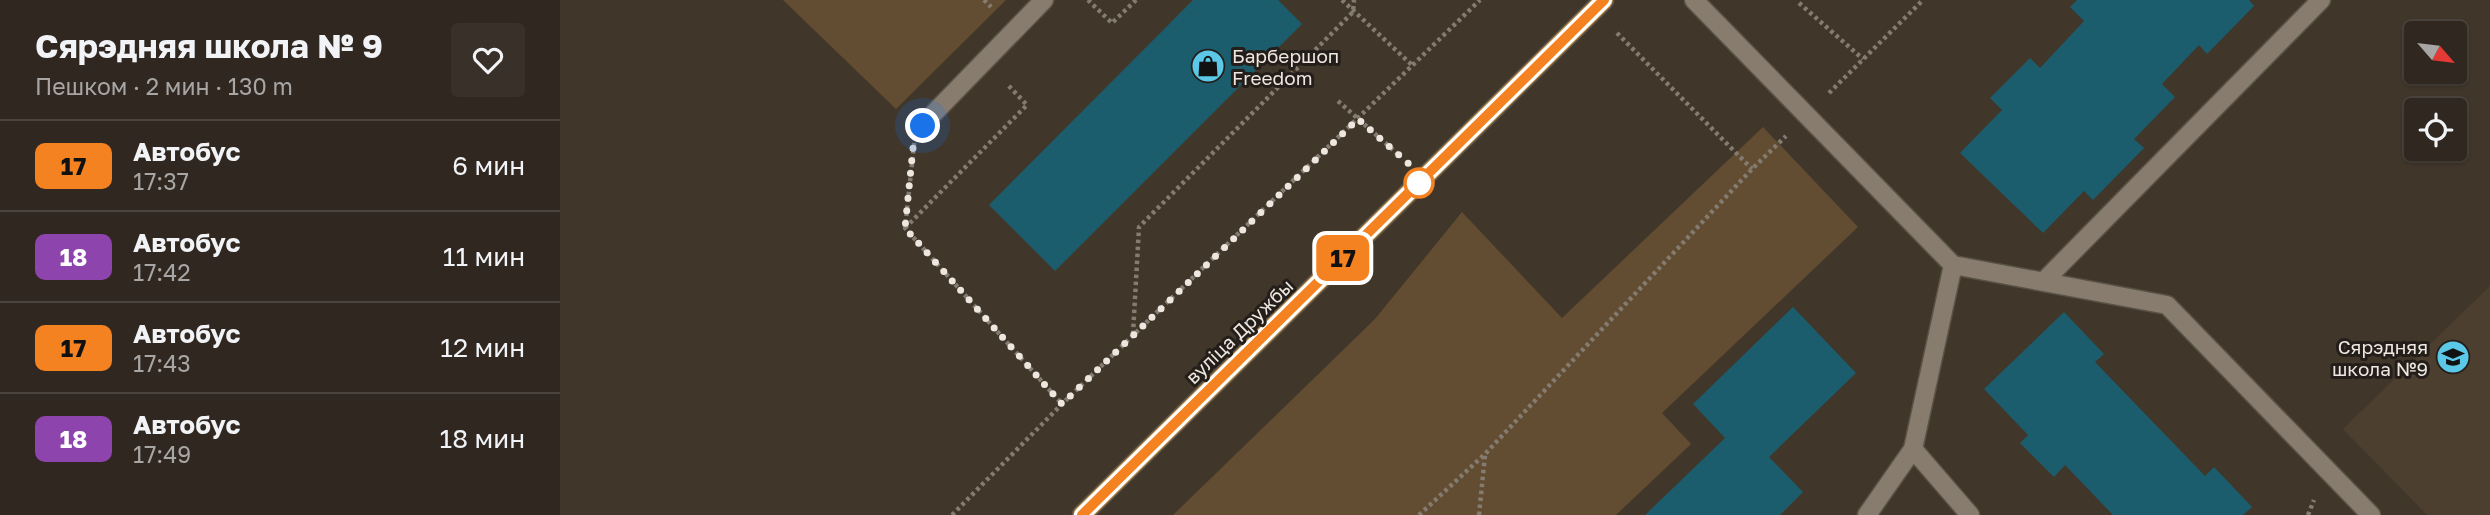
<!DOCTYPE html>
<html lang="ru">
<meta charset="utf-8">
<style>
:root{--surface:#302820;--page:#383029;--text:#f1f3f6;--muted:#a8a6a5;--line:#4b443e}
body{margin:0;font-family:"Golos Text",sans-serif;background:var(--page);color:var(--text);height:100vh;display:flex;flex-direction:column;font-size:26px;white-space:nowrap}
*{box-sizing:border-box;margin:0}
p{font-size:23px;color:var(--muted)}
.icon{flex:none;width:38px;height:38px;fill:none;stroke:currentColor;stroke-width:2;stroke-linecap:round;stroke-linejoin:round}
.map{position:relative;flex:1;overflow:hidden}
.panel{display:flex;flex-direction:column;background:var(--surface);width:560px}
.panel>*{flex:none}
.badge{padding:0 14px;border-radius:10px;font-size:24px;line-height:46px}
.needle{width:46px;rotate:118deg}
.buttons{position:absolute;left:1844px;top:21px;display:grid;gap:14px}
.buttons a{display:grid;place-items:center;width:63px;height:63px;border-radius:7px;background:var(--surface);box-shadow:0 2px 5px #0004,0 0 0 2px var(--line);font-size:35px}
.you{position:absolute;width:35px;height:35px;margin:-18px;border:5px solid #fff;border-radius:50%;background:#1a73e8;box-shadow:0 0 0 10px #1a73e833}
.map>.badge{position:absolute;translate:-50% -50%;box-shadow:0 0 0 4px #fff}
.round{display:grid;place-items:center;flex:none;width:74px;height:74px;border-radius:7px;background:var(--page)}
.summary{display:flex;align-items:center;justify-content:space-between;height:119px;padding:0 35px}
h1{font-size:33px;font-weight:700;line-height:52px}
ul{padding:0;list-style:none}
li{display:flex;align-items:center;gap:21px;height:91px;padding:0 35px;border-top:2px solid var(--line)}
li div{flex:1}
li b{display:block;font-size:26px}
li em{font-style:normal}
li .badge{min-width:77px;font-weight:700;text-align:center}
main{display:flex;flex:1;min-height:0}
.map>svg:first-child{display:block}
.built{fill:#4d3f2f}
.green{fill:#624d32}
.building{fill:#1c5d6d}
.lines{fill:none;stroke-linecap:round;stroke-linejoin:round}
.service-casing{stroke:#5a5247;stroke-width:21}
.primary-casing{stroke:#5a5247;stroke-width:21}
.path{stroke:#847c71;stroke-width:4.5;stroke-dasharray:3.5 3.5;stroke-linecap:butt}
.service{stroke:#877c6e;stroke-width:18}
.primary{stroke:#c59449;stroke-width:18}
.line-casing{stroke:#fff;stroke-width:16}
.line{stroke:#f58220;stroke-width:10}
.walk{stroke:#ede7df;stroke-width:7;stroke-dasharray:0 12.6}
.stop-dot{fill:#fff;stroke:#f58220;stroke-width:3.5}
.labels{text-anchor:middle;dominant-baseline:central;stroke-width:6;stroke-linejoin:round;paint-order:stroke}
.poi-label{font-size:19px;fill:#ede7df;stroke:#231e19;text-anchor:start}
.street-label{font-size:19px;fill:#ede7df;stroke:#231e19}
</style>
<main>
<section class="panel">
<div class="summary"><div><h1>Сярэдняя школа № 9</h1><p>Пешком · 2 мин · 130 m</p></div><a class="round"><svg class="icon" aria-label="heart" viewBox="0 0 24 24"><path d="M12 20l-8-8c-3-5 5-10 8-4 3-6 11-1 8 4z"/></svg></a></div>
<ul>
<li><span class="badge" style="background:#f58220;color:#111">17</span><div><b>Автобус</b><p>17:37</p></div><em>6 мин</em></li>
<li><span class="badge" style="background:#8e44ad;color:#fff">18</span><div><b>Автобус</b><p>17:42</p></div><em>11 мин</em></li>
<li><span class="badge" style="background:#f58220;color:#111">17</span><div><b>Автобус</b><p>17:43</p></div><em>12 мин</em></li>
<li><span class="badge" style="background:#8e44ad;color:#fff">18</span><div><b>Автобус</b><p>17:49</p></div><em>18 мин</em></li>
</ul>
</section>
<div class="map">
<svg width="1930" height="515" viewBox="0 0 1930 515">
<rect width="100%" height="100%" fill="#40362a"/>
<path class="built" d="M1930 286V515H1867L1783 429Z"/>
<path class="green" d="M223 0H446L336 109Z
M1203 127 1298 227 1102 413 1131 444 1056 515H613L815 319 902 212 1002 318Z"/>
<path class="building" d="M633 0H718L742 24 495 271 429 205Z
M1517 0H1689L1694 6 1647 54 1639 45 1602 84 1615 97 1574 139 1584 148 1533 200 1524 191 1483 233 1400 153 1442 110 1430 98 1470 58 1480 68 1524 21 1510 7Z
M1233 307 1296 373 1209 457 1243 492 1220 515H1085L1165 438 1133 404Z
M1504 312 1544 354 1535 362 1645 476 1654 467 1692 507 1683 515H1553L1505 465 1494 477 1460 443 1468 435 1424 389Z"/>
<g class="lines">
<defs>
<path id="service" d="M1134 0 1393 265 1607 305 1811 515
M374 113 484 0
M1483 282 1761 0
M1353 449 1410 515
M1307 515 1353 449 1393 265"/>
<path id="primary" d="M522 515 1044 0"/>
</defs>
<use href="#service" class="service-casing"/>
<use href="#primary" class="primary-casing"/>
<path class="path" d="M424 0 431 7
M528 0 552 23 576 0
M782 0 853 66
M1239 3 1303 59
M1057 33 1192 169
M1269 93 1363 0
M778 101 840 156
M355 136 345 228 502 404
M345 228 467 105 447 84
M573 334 579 227 793 12 794 0
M392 515 502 404 920 0
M859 515 925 454 1192 169 1226 136
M919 515 925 455
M1748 515 1754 500"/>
<use href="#service" class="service"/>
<use href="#primary" class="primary"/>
</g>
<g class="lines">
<defs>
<path id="line" d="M522 515 1044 0"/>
</defs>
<use href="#line" class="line-casing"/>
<use href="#line" class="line"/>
<path class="walk" d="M363 126 354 138 345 228 502 404 798 119 865 178 859 183"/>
</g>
<defs>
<symbol id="shop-disc" viewBox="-11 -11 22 22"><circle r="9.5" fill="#5ac8e6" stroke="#231e19"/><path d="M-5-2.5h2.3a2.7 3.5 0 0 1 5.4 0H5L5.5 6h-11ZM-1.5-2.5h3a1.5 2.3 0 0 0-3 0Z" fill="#111"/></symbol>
<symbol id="school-disc" viewBox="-11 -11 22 22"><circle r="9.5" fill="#5ac8e6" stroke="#231e19"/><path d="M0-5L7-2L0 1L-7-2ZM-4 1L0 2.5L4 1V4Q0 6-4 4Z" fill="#111"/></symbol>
</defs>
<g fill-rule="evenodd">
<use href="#shop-disc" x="629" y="47" width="38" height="38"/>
<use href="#school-disc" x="1874" y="338" width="38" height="38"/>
</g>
<circle class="stop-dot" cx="859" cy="183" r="14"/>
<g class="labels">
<g class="poi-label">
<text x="672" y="55">Барбершоп<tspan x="672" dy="22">Freedom</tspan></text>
<text x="1868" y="346" text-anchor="end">Сярэдняя<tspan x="1868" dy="22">школа №9</tspan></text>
</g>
<g class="street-label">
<text transform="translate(679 331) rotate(-44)">вуліца Дружбы</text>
</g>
</g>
</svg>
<div class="buttons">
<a><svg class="needle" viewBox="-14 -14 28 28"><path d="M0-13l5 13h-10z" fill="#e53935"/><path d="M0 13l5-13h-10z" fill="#a8a6a5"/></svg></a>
<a><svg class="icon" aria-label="locate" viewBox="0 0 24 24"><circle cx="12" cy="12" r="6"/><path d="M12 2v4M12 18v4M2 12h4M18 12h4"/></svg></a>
</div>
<div class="you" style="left:363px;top:126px"></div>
<b class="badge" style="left:783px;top:258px;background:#f58220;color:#111">17</b>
</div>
</main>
